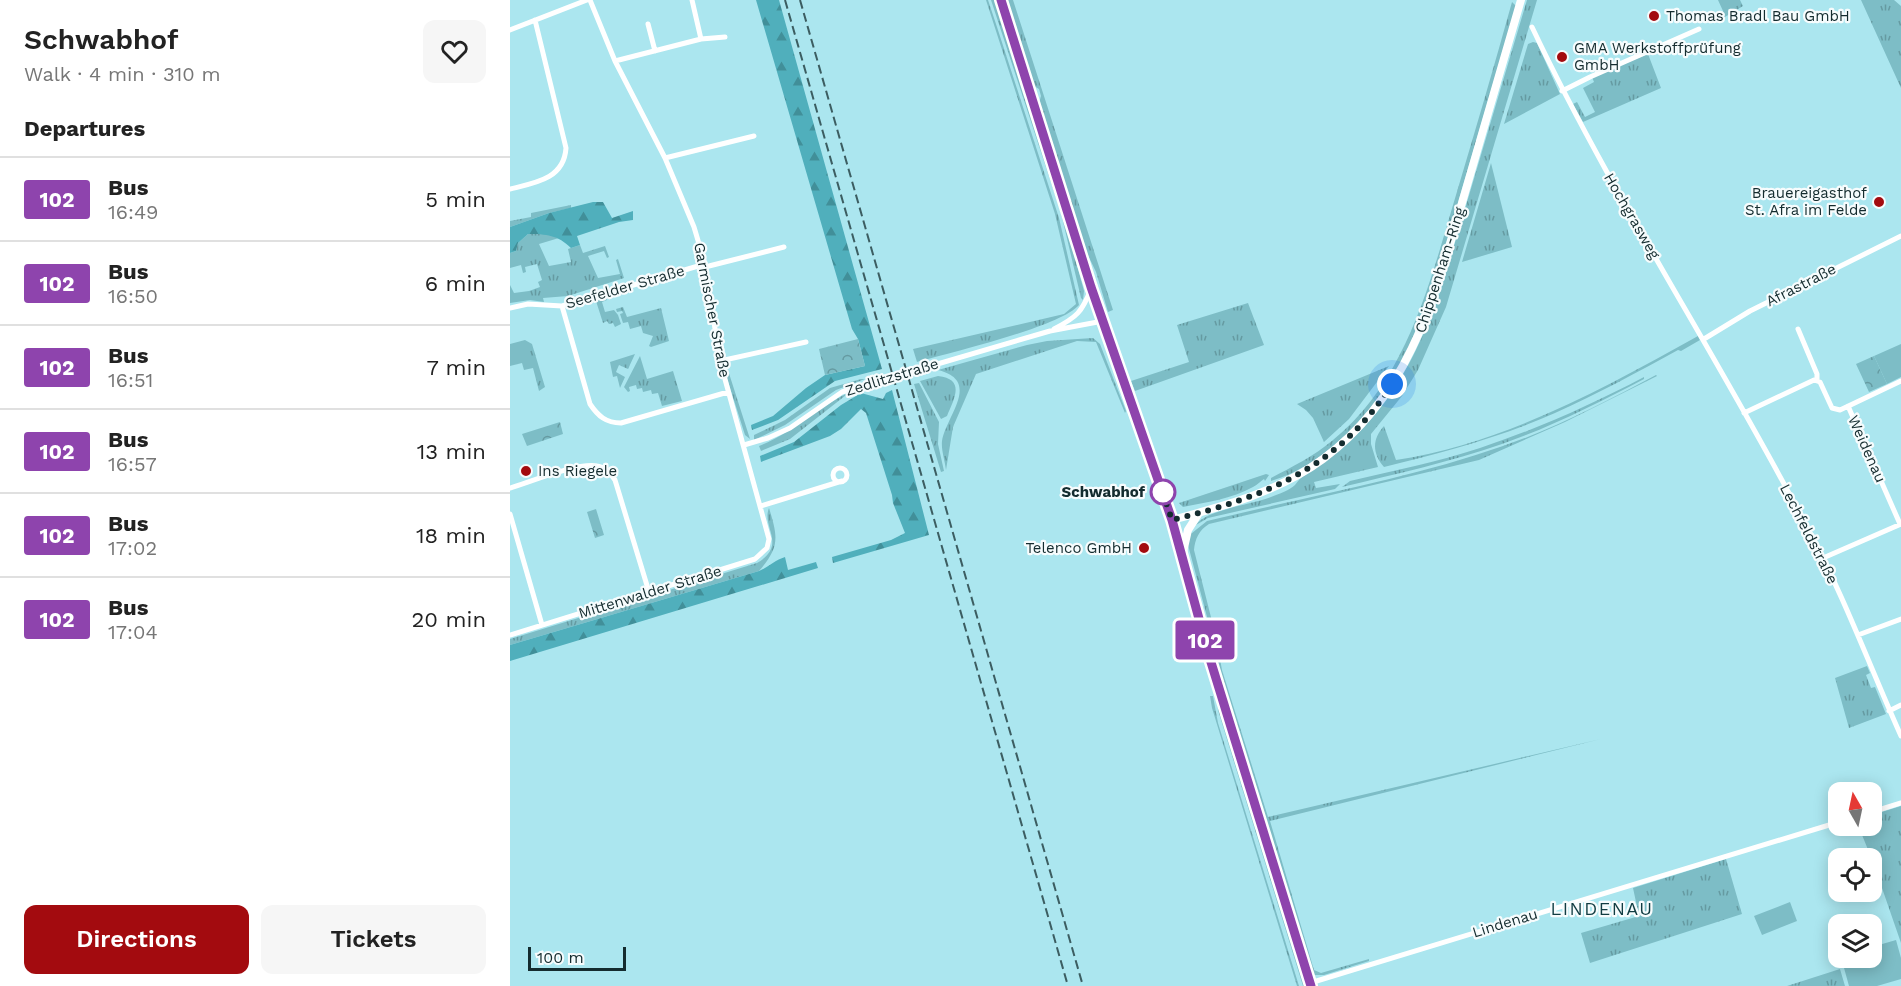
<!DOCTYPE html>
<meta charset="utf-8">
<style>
:root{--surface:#fff;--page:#f6f6f6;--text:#222;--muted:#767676;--line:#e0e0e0;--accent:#a30b0f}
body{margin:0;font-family:"Work Sans",sans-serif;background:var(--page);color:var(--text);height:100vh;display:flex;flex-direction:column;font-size:22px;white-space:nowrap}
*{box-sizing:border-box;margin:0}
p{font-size:20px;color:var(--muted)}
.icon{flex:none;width:33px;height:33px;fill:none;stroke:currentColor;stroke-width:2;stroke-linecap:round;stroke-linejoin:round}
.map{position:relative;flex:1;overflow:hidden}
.side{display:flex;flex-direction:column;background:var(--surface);width:510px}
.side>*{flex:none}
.badge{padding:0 12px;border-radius:4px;font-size:21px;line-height:39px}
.needle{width:39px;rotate:351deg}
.buttons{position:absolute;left:1318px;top:782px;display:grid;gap:12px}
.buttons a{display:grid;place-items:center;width:54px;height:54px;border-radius:12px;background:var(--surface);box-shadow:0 3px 15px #0003;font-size:30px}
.scale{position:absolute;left:18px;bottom:15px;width:98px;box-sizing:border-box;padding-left:6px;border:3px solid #142c2f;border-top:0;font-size:16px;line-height:21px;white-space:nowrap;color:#142c2f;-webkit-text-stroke:4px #f7fcfd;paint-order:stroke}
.you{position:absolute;width:30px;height:30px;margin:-15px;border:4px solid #fff;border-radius:50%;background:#1a73e8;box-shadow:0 0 0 9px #1a73e833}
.map>.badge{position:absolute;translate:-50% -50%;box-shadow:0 0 0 3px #fff}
h2{padding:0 24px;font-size:22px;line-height:54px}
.round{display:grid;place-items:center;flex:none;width:63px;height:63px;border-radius:12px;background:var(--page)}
.headline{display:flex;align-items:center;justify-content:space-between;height:102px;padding:0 24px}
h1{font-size:28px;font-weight:600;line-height:45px}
.action{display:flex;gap:12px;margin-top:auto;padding:12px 24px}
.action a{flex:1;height:69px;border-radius:12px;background:var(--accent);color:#fff;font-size:24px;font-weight:600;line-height:69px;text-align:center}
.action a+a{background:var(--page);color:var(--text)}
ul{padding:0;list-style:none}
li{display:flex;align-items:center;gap:18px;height:84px;padding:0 24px;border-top:2px solid var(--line)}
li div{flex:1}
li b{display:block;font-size:22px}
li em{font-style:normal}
li .badge{min-width:66px;font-weight:700;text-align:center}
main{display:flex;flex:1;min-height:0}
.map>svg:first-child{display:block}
.grass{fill:url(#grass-tufts)}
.forest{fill:url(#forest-firs)}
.park{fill:url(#park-crowns)}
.garden{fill:#7dbdc6}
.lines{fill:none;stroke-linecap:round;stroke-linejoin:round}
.minor{stroke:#fff;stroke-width:5}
.primary{stroke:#fff;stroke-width:8}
.rail{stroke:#3c5d61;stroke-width:2;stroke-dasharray:9 4.5;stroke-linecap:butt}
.line-casing{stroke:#fff;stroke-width:14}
.line{stroke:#8e44ad;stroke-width:9}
.walk{stroke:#142c2f;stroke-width:6;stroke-dasharray:0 10.8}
.poi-dot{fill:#a30b0f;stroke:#f7fcfd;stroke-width:2}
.stop-dot{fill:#fff;stroke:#8e44ad;stroke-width:3}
.labels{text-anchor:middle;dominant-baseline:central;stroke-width:4.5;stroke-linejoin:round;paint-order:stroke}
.poi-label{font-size:15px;fill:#142c2f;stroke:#f7fcfd;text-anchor:start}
.street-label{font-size:15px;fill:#142c2f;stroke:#f7fcfd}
.stop-label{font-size:15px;font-weight:bold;fill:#142c2f;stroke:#f7fcfd;text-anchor:end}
.quarter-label{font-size:18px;letter-spacing:1.5px;fill:#113d43;stroke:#f7fcfd}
</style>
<main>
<section class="side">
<div class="headline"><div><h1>Schwabhof</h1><p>Walk · 4 min · 310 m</p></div><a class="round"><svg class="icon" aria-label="heart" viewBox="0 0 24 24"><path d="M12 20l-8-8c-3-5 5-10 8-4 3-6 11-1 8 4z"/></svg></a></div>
<h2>Departures</h2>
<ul>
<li><span class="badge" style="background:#8e44ad;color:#fff">102</span><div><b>Bus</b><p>16:49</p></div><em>5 min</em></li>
<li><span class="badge" style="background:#8e44ad;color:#fff">102</span><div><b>Bus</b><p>16:50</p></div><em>6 min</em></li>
<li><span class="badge" style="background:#8e44ad;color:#fff">102</span><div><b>Bus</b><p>16:51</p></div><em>7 min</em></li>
<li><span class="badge" style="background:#8e44ad;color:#fff">102</span><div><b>Bus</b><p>16:57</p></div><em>13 min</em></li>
<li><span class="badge" style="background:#8e44ad;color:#fff">102</span><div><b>Bus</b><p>17:02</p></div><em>18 min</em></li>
<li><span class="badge" style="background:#8e44ad;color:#fff">102</span><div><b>Bus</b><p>17:04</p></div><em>20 min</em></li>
</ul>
<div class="action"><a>Directions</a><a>Tickets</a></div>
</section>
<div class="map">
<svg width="1391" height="986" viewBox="0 0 1391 986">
<defs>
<pattern id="grass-tufts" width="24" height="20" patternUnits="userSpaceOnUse" patternTransform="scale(1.5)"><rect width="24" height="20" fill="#7dbdc6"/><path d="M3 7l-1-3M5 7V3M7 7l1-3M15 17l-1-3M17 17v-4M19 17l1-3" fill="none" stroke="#659aa1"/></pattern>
<pattern id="forest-firs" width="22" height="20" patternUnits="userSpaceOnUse" patternTransform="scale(1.5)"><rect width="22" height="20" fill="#50afbc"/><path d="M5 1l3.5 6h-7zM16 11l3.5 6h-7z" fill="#418f99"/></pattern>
<pattern id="park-crowns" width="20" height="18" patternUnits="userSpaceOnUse" patternTransform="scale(1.5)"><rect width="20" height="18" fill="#7dbdc6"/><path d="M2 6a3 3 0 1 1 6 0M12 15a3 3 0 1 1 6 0" fill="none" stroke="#659aa1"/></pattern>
</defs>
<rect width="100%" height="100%" fill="#abe6ef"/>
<path class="grass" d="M476 0H478L487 27 549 218 569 305C550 327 439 353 407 362L403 349 554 314 566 304 545 214Z
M481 0H487L557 220 562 247 574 291 573 300 571 298 551 213Z
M496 0H503L603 310 598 312 586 272 575 249 529 103 531 96 529 89 524 86Z
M1017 0H1027L936 307 908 370 892 396 861 434V444L868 467 804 482 806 488 830 484 825 489 698 518 686 525C695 510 744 504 761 497 769 494 780 490 785 485 789 480 790 478 795 475 869 428 900 373 930 293Z
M1208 0H1230L1233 6 1205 23 1212 17 1213 11Z
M1351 0H1384L1391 6V88Z
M1002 2 1006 6 921 294C911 321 900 349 885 374 857 418 813 466 761 481V478C782 467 804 456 823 440 897 380 920 282 946 195 965 131 984 67 1002 2Z
M1023 42 1027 43 1050 94 994 124 1018 44Z
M1138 54 1151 88 1073 122 1063 104 1067 102 1075 117 1085 112 1073 88 1084 82 1082 77Z
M981 163 1002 247 952 262Z
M61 205V208L39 213 0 227V221L21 217V213Z
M18 234H38L49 238 29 244 39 266 61 262 58 249 70 245 73 253 95 246 99 257 97 258 94 251 78 256 88 278 110 274 106 260 108 259 114 278 58 296 33 298 34 302 20 300 0 303V285L4 293 19 291 30 287 28 282 32 280 27 264 15 267 16 272 13 273 11 265 0 268V253L6 251 8 243Z
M96 298 97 300 92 302 95 312 104 310 108 315 111 324 105 327 103 323 99 324 97 321 93 323 86 301Z
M738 303 754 345 625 391 621 381 679 362 667 325Z
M113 307 117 317 151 308 159 341 141 347 139 346 143 336 133 333 131 326 120 329 118 322 113 323 110 314 113 313 112 311 107 312 106 309Z
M1188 336 1190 340 1171 351 1168 350C1128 372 1087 394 1045 413 991 437 932 453 874 467 862 453 862 439 874 426L886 460C995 443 1093 389 1188 336Z
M583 338 590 344 616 411 615 413 586 342 567 341 466 374 443 427 436 470C435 461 431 450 432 441 436 416 472 381 428 370L517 345 537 341Z
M15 340 22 344 35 387 29 391 23 368 14 370 12 363 0 366V344Z
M125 354 118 369 109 365 106 372 115 377 110 388 107 376 103 377 100 362Z
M130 356 137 379 163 371 172 401 152 406 148 393 142 394 141 390 133 392 132 388 127 389 126 385 119 387 120 391 118 392 114 387Z
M216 364 240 439 235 435 214 369Z
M879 366 839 419 814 442 803 418 796 410 787 404Z
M1146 375 1147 376 1055 422 969 460 699 524C689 530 685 539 684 550L706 637 712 670 758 817 1091 739 760 821 804 970 811 973 859 959V961L814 975H804L754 818 706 660 701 632 678 545 680 532 682 533 697 521C795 497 899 479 993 446 1046 428 1097 401 1146 375Z
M428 376C456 379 444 399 437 416L431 419 410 381Z
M1134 377V379C1088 403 1041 427 992 444 940 462 886 474 832 487L840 481C883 471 927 462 970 448 1027 429 1081 405 1134 377Z
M351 379H355L326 390 275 425 244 440V435L275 420 320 388Z
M409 383 429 422 428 444 434 471 431 472 404 384Z
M340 392 280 439 251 451 249 446C283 433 307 407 340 392Z
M756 474 759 475 755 481 754 479C751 481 747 485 743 487 722 499 696 502 673 507L669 503Z
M259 508C268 537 270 547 249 571L0 645V639L247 563C278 545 251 527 259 508Z
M1357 666 1360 673 1356 675 1361 688 1365 687 1376 714 1339 728 1325 678Z
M700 696H703L708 723 789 986H787L702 708Z
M707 696 708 698 796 986H793L708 710Z
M1391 806V943L1363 862 1348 825H1362V815Z
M1216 859 1232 914 1080 963 1071 933 1129 916 1123 888Z
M1330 969 1335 986H1277Z"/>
<path class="forest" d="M246 0H269L372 369 325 381 268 420 242 430 241 425 263 416 296 388 315 375 355 366 348 339 342 329Z
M83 202H93L102 218 123 211V220L109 222 67 236 70 245 61 248C48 235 36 234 18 234L8 243 6 251 0 253V227L39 213Z
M382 390 419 535 323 563 322 557 381 540 395 533 383 503 382 495 356 413 351 409 331 429 320 436 251 462 250 456 284 442 331 405 351 393 373 399 376 393Z
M275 557 278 570 306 562 308 568 0 661V645L249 571C259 567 265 560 275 557Z"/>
<path class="park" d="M348 339 355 366 315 375 309 349Z
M1364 356 1377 384 1359 392 1346 364Z
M50 422 53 434 17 446 12 434Z
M86 509 94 535 85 538 77 512Z"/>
<path class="garden" d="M1391 344V377L1377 384 1364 356Z
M1280 902 1287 921 1252 935 1244 916Z
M1386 940 1391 958V979L1367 986H1339L1331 957H1362V947Z"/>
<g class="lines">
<path class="minor" d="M182 0 191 39
M138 24 145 51
M1022 27C1104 200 1210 359 1298 529 1334 596 1360 667 1391 736
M0 30 77 0
M105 61 191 39 215 37
M1052 91 1080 77 1189 29
M155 158 244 136
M0 189C25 183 54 179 56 148L25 20
M195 267 274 247
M52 306 80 404C88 416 96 423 111 423L218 392
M0 308 18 304 52 306 195 264
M544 329C567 317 572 312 581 289
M1288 329 1307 374V380
M1194 339 1240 311 1391 236
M210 361 296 342
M1338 406 1390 524
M1234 413 1304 380 1310 382 1322 408 1330 410 1391 381
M234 445 258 438 280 428 332 392 540 331 593 321
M323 475a7 7 0 1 1 14 0a7 7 0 1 1-14 0Z
M0 488C20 482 69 462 87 466 96 467 101 474 105 480L139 592
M251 506 332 481
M0 514 32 625
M1313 558 1391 524
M0 635 245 559 257 548 259 539 210 361 195 264 184 227 155 158 105 61 80 0
M1348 635 1391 619
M1379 711 1391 705
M1362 812 1391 803
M800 983 1329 822"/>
<path class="primary" d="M492 0 581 287 662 520 700 659 801 986
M662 520C715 506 768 492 813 459 901 394 925 295 954 196 973 131 992 65 1011 0
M673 552 678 530 689 513"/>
<path class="rail" d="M275 0 558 986
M290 0 573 986"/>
</g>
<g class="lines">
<defs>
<path id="line" d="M491 0 581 287 662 520 700 659 801 986"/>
</defs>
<use href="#line" class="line-casing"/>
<use href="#line" class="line"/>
<path class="walk" d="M653 492 651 488 662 520C755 497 829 468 882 384"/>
</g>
<g class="poi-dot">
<circle cx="1144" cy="16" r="6"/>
<circle cx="1052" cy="57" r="6"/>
<circle cx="1369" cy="202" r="6"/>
<circle cx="16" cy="471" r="6"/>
<circle cx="634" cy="548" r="6"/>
</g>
<circle class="stop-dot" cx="653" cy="492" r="12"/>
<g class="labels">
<g class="poi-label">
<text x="1156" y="16">Thomas Bradl Bau GmbH</text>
<text x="1064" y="48">GMA Werkstoffprüfung<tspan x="1064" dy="17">GmbH</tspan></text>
<text x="1357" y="193" text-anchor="end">Brauereigasthof<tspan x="1357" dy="17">St. Afra im Felde</tspan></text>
<text x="28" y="471">Ins Riegele</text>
<text x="622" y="548" text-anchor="end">Telenco GmbH</text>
</g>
<g class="street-label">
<text transform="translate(1122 216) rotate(60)">Hochgrasweg</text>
<text transform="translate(930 270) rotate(-72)">Chippenham-Ring</text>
<text transform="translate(1291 285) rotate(-27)">Afrastraße</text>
<text transform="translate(115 287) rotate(-16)">Seefelder Straße</text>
<text transform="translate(202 310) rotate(79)">Garmischer Straße</text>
<text transform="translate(382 377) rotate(-17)">Zedlitzstraße</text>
<text transform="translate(1357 449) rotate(66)">Weidenau</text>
<text transform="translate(1299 534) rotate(63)">Lechfeldstraße</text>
<text transform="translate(140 592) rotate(-17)">Mittenwalder Straße</text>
<text transform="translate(995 923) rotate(-17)">Lindenau</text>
</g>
<g class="stop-label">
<text x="635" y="492">Schwabhof</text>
</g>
<g class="quarter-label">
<text x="1092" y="908">LINDENAU</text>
</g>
</g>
</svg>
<div class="buttons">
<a><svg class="needle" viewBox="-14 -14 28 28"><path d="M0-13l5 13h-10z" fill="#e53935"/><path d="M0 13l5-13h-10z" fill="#767676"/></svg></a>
<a><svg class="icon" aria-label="locate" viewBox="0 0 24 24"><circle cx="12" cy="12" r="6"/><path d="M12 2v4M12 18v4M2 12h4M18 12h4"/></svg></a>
<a><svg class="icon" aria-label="layers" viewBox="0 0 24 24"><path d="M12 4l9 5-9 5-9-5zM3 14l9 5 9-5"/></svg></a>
</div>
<div class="scale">100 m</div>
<div class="you" style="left:882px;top:384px"></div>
<b class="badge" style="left:695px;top:640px;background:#8e44ad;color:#fff">102</b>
</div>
</main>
